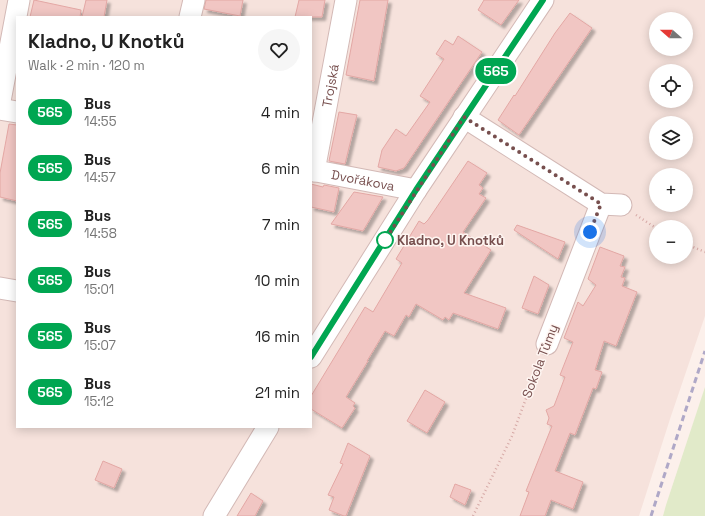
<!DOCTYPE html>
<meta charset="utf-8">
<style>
:root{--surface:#fff;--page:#f6f6f6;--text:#222;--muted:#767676}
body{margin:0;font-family:"Space Grotesk",sans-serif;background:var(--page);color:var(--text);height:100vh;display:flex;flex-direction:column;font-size:15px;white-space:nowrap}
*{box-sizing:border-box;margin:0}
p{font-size:13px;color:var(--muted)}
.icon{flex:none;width:22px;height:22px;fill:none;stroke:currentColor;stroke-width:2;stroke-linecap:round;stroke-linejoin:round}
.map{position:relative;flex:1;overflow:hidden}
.sheet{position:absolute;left:16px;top:16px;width:296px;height:412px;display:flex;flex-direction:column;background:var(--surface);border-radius:0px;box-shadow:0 2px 10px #0003}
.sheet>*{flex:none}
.badge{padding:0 8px;border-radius:13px;font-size:14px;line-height:26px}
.needle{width:26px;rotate:291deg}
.tools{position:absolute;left:649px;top:12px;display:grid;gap:8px}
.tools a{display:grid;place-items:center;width:44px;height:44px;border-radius:50%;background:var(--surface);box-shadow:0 2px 10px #0003;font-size:20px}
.you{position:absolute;width:20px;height:20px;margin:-10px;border:3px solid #fff;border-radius:50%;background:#1a73e8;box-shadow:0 0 0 6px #1a73e833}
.map>.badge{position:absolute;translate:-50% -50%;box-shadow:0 0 0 2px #fff}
.round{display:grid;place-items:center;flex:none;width:42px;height:42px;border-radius:21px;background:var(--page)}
.summary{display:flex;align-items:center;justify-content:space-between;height:68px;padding:0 12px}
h1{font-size:19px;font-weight:700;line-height:30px}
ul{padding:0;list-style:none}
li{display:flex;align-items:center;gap:12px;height:56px;padding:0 12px}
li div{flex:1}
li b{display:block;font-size:15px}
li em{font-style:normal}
li .badge{min-width:44px;font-weight:700;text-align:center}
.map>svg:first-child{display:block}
.residential{fill:#f6e2dc;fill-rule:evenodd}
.green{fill:#e1eac9}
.building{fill:#f1c6c3;stroke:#e3a7a4;filter:url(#shadow)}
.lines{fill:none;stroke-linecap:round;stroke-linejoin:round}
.minor-casing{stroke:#d3b9b6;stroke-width:23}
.path{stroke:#d6a9a6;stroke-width:2.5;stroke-dasharray:1 3;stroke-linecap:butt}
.minor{stroke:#fff;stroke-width:21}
.rail{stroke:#afa8c7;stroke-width:3;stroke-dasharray:6 4;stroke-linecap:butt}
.line-casing{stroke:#fff;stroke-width:9}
.line{stroke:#00a651;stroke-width:6}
.walk{stroke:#774f4e;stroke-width:4;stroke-dasharray:0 7.2}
.stop-dot{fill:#fff;stroke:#00a651;stroke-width:2}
.labels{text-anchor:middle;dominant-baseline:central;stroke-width:3;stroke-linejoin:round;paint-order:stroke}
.street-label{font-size:13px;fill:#774f4e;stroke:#fef5f1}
.stop-label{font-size:13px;font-weight:bold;fill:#774f4e;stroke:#fef5f1;text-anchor:start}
</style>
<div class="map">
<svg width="705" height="516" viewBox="0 0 705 516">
<defs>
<filter id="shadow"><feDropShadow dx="3.5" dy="3.5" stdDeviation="1" flood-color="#0004"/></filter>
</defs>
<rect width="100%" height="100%" fill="#fcf0eb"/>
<path class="residential" d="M0 0H705V316L670 419 639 516H0ZM17 17H311V427H17ZM656 19H686V49H656ZM656 71H686V101H656ZM656 123H686V153H656ZM656 175H686V205H656ZM656 227H686V257H656Z"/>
<path class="green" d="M705 387V516H663L666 505Z"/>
<path class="building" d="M34 0 81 10 80 17H30Z
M86 0H107L104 17H82Z
M206 0H243L240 16 204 9Z
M299 0H325L322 17H295Z
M360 0H388L374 81 346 75Z
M484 0H519L501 25 478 10Z
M570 13 592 28 519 135 498 120 514 95 515 96 555 33Z
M458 36 482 52 404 168 396 171 378 167 382 150 396 129 406 136 430 102 420 96 444 59 436 54 445 40 453 45Z
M339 112 357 115 345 164 329 161Z
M9 124 17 125V201L0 197V173Z
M468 161 487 173 479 185 483 188 479 194 486 198 463 232 491 250 464 293 506 308 498 329 453 313 449 320 445 317 443 320 416 304 409 317 406 315 394 336 385 331 367 361H368L346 397 355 403 353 406 355 408 342 428 311 409V396L365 307 373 312 402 263 396 259 419 221 424 224 428 220Z
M311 184 323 187 324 185 339 188 334 212 311 207Z
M354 192 383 197 363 231 331 224Z
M517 225 565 242 558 259 514 230Z
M600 247 624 256 620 266 625 267 621 277 625 278 622 286 637 292 616 346 604 341 595 370 602 372 596 389 593 388 575 435 570 433 555 471 583 482 573 509 551 500 545 516H520L529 492 526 491 552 426 547 424 549 418 546 410 554 406 565 377 560 375 573 342 564 338 578 302 583 306 596 285 588 279Z
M534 276 549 285 538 314 522 308Z
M425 390 445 402 427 433 407 421Z
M348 443 370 456 346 516H344L329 510 334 497 328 495 343 464 340 463Z
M103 461 122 469 114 488 95 480Z
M455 484 471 490 465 505 450 497Z
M251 493 263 501 255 516H237Z"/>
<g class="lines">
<defs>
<g id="minor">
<path d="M190 17 194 0"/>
<path d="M0 101 19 0"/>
<path d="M0 109 17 112"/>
<path d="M464 117 601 204 621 205"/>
<path id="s1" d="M311 170 416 190"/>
<path id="s2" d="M314 171 346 0"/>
<path d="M0 288 17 291"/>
<path d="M547 344 601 204"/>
<path d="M311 357 416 190 543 0"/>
<path d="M214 516 268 427"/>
</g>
</defs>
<use href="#minor" class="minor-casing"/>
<path class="path" d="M636 215 656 228
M686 244 705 252
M473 516 512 436 540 361"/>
<use href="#minor" class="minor"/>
<path class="rail" d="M651 516 705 351"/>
</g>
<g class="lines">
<defs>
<path id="line" d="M311 357 416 190 543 0"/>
</defs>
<use href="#line" class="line-casing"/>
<use href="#line" class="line"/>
<path class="walk" d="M385 240 382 245 464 117 601 204 590 232"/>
</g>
<circle class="stop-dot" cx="385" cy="240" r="8"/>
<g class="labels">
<g class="street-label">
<text stroke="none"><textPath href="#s2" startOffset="87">Trojská</textPath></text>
<text stroke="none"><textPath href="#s1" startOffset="53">Dvořákova</textPath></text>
<text transform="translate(540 361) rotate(-69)">Sokola Tůmy</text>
</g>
<g class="stop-label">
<text x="397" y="240">Kladno, U Knotků</text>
</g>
</g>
</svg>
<div class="tools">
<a><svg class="needle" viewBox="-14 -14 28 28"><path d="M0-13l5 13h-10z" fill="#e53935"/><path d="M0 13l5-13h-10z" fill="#767676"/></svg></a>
<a><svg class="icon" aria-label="locate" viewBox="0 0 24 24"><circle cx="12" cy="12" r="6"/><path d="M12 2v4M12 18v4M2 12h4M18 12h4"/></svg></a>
<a><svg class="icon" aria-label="layers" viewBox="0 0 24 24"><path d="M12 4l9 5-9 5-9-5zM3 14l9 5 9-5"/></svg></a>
<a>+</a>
<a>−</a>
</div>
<div class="you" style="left:590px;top:232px"></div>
<b class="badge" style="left:496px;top:71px;background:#00a651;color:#fff">565</b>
<section class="sheet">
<div class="summary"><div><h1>Kladno, U Knotků</h1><p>Walk · 2 min · 120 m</p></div><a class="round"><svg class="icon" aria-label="heart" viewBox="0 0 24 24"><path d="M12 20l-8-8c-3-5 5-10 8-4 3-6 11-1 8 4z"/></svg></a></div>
<ul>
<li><span class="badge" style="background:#00a651;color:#fff">565</span><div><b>Bus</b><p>14:55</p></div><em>4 min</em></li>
<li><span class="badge" style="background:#00a651;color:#fff">565</span><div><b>Bus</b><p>14:57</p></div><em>6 min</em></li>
<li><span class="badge" style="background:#00a651;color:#fff">565</span><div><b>Bus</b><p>14:58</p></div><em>7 min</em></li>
<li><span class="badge" style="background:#00a651;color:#fff">565</span><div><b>Bus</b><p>15:01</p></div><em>10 min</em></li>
<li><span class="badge" style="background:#00a651;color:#fff">565</span><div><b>Bus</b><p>15:07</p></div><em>16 min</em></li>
<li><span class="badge" style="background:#00a651;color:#fff">565</span><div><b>Bus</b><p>15:12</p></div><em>21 min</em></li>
</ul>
</section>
</div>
